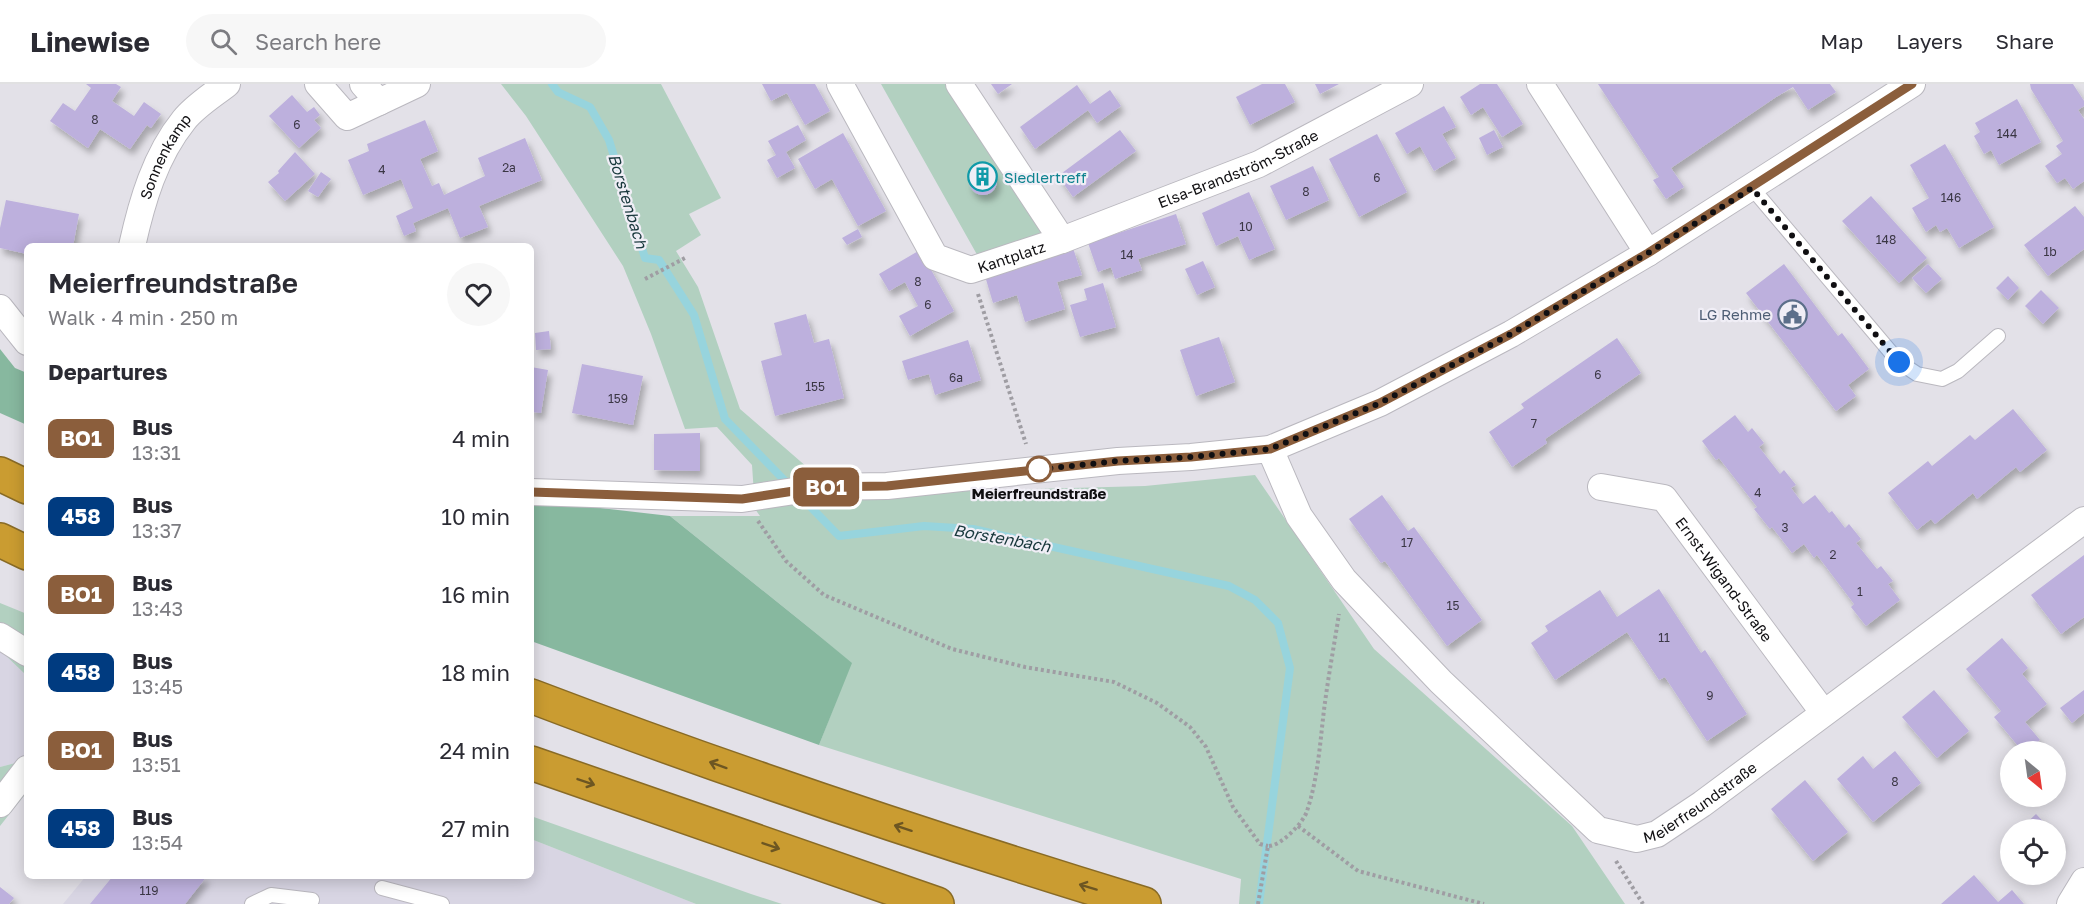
<!DOCTYPE html>
<meta charset="utf-8">
<style>
:root{--surface:#fff;--page:#f7f7f7;--text:#2b2b33;--muted:#7c7c81;--line:#e1e1e2}
body{margin:0;font-family:"Golos Text",sans-serif;background:var(--page);color:var(--text);height:100vh;display:flex;flex-direction:column;font-size:22px;white-space:nowrap}
*{box-sizing:border-box;margin:0}
p{font-size:20px;color:var(--muted)}
.icon{flex:none;width:33px;height:33px;fill:none;stroke:currentColor;stroke-width:2;stroke-linecap:round;stroke-linejoin:round}
.map{position:relative;flex:1;overflow:hidden}
.side{position:absolute;left:24px;top:159px;width:510px;height:636px;display:flex;flex-direction:column;background:var(--surface);border-radius:9px;box-shadow:0 3px 15px #0003}
.side>*{flex:none}
.badge{padding:0 12px;border-radius:9px;font-size:21px;line-height:39px}
.needle{width:39px;rotate:151deg}
.buttons{position:absolute;left:2000px;top:657px;display:grid;gap:12px}
.buttons a{display:grid;place-items:center;width:66px;height:66px;border-radius:50%;background:var(--surface);box-shadow:0 3px 15px #0003;font-size:30px}
.you{position:absolute;width:30px;height:30px;margin:-15px;border:4px solid #fff;border-radius:50%;background:#1a73e8;box-shadow:0 0 0 9px #1a73e833}
.map>.badge{position:absolute;translate:-50% -50%;box-shadow:0 0 0 3px #fff}
h2{padding:0 24px;font-size:22px;line-height:54px}
.round{display:grid;place-items:center;flex:none;width:63px;height:63px;border-radius:32px;background:var(--page)}
.overview{display:flex;align-items:center;justify-content:space-between;height:102px;padding:0 24px}
h1{font-size:28px;font-weight:600;line-height:45px}
ul{padding:0;list-style:none}
li{display:flex;align-items:center;gap:18px;height:78px;padding:0 24px}
li div{flex:1}
li b{display:block;font-size:22px}
li em{font-style:normal}
li .badge{min-width:66px;font-weight:700;text-align:center}
header{display:flex;align-items:center;gap:36px;box-sizing:border-box;height:84px;padding:0 30px;background:var(--surface);border-bottom:2px solid var(--line)}
header strong{font-size:28px}
nav{display:flex;gap:33px;margin-inline-start:auto;font-size:21px}
.search{width:420px;height:54px;background:var(--page);display:flex;align-items:center;gap:15px;box-sizing:border-box;padding:0 21px;border-radius:33px;color:var(--muted);font-size:22px}
.map>svg:first-child{display:block}
.built{fill:#d8d5e3}
.green{fill:#b2d0c0}
.forest{fill:#87b89f}
.lines{fill:none;stroke-linecap:round;stroke-linejoin:round}
.stream{stroke:#97d4dd;stroke-width:8}
.building{fill:#bdb0dd;filter:url(#shadow)}
.service-casing{stroke:#bab8bf;stroke-width:16}
.minor-casing{stroke:#bab8bf;stroke-width:28}
.motorway-casing{stroke:#896b26;stroke-width:36}
.path{stroke:#9f9da3;stroke-width:4;stroke-dasharray:3 3;stroke-linecap:butt}
.service{stroke:#fff;stroke-width:14}
.minor{stroke:#fff;stroke-width:26}
.motorway{stroke:#ca9c31;stroke-width:33}
.oneway{stroke:#6d5622}
.line-casing{stroke:#fff;stroke-width:14}
.line{stroke:#8b5e3c;stroke-width:9}
.walk{stroke:#100f12;stroke-width:6;stroke-dasharray:0 10.8}
.stop-dot{fill:#fff;stroke:#8b5e3c;stroke-width:3}
.labels{text-anchor:middle;dominant-baseline:central;stroke-width:4.5;stroke-linejoin:round;paint-order:stroke}
.number-label{font-size:12px;fill:#3b3745}
.street-label{font-size:15px;fill:#100f12;stroke:#f0eef6}
.culture-label{font-size:15px;fill:#0d838f;stroke:#f0eef6;text-anchor:start}
.service-label{font-size:15px;fill:#4e5e75;stroke:#f0eef6;text-anchor:end}
.stop-label{font-size:15px;font-weight:bold;fill:#100f12;stroke:#f0eef6}
.water-label{font-size:16px;font-style:italic;fill:#18383c;stroke:#f0eef6}
</style>
<header>
<strong>Linewise</strong>
<div class="search"><svg class="icon" aria-label="search" viewBox="0 0 24 24"><circle cx="10" cy="10" r="6"/><path d="M15 15l6 6"/></svg>Search here</div>
<nav><a>Map</a><a>Layers</a><a>Share</a></nav>
</header>
<div class="map">
<svg width="2084" height="820" viewBox="0 0 2084 820">
<defs>
<filter id="shadow"><feDropShadow dx="3.5" dy="6" stdDeviation="3" flood-color="#0004"/></filter>
</defs>
<rect width="100%" height="100%" fill="#e3e1e8"/>
<path class="built" d="M0 566 27 592V669L23 677 0 683Z
M531 755 696 820H63L86 792H531Z"/>
<path class="green" d="M501 0H661L721 114 689 130 701 151 676 167 698 203 740 325 823 397 836 422 891 409 1145 402 1255 391 1374 565 1572 742 1625 820H1239L1241 795 819 661 851 579 817 550 670 432H760L755 425 752 381 717 343 685 345 651 250 623 182 526 32Z
M881 0H958L1061 156 984 183Z
M0 519 27 530V592L0 566Z
M27 669V708L0 742V683L23 677Z
M531 732 751 810 782 820H696L531 755Z"/>
<path class="forest" d="M0 265 15 284 27 289V341L0 329Z
M531 416 670 432 817 550 852 579 819 661 531 557Z"/>
<g class="lines">
<path class="stream" d="M552 0 558 8 590 23 609 56 645 174 659 176 694 231 725 335 790 402
M799 411 839 452 924 442 973 445 1229 502 1255 516 1278 539 1290 584 1259 820"/>
</g>
<path class="building" d="M86 0H116L121 3 112 17 134 32 144 18 161 30 151 44 147 41 130 65 100 45 88 64 50 37 63 19 75 27 91 4Z
M762 0H815L830 27 805 41 787 9 771 17Z
M991 0H1012L998 10Z
M1262 0H1285L1295 18 1250 41 1236 13Z
M1315 0H1339L1320 10Z
M1480 0H1497L1523 40 1502 53 1483 23 1471 31 1460 13Z
M1598 0H1830L1836 8 1808 26 1793 3 1776 13 1671 84 1684 103 1666 115 1653 96 1659 93Z
M2030 0H2073L2084 17V22L2078 26 2084 35V97L2073 105 2065 94 2057 99 2045 82 2062 70 2056 62 2063 57 2031 5Z
M1077 1 1090 20 1110 6 1121 22 1097 39 1088 26 1035 65 1020 43Z
M292 11 307 28 314 23 320 31 314 36 321 44 299 64 269 32Z
M2017 15 2041 58 1999 81 1991 66 1984 70 1974 52 1980 48 1975 39Z
M1444 22 1456 43 1442 50 1456 74 1434 87 1420 62 1407 70 1395 49Z
M425 36 438 67 420 75 432 102 439 99 444 111 485 92 478 74 525 54 542 96 479 122 488 143 460 154 448 124 413 139 416 147 404 152 396 132 413 124 401 95 363 111 348 76 369 67 367 60Z
M798 41 806 56 786 68 795 84 777 94 767 76 776 71 768 57Z
M1120 46 1136 67 1073 113 1058 92Z
M1494 46 1503 63 1487 71 1479 54Z
M843 49 886 127 858 142 832 95 815 105 798 75Z
M1377 50 1407 108 1359 133 1329 75Z
M1945 60 1994 143 1959 164 1947 144 1940 148 1936 141 1926 148 1912 124 1929 114 1910 81Z
M295 68 315 90 285 117 268 98 279 89 278 87Z
M1313 82 1329 116 1286 136 1270 102Z
M969 97a14 14 0 1 1 28 0a14 14 0 1 1-28 0Z
M321 88 331 95 318 113 308 107Z
M1249 108 1275 165 1249 176 1238 152 1216 162 1202 129Z
M1871 112 1927 174 1899 199 1842 137Z
M6 116 79 130 73 162H27V170L0 164V144Z
M2075 122 2084 133V165L2048 192 2024 161Z
M1176 130 1186 160 1138 175 1142 186 1115 195 1111 183 1098 188 1088 159Z
M858 145 862 153 847 161 842 154Z
M1073 164 1082 191 1057 198 1065 225 1025 238 1017 211 993 219 985 192Z
M920 166 954 227 910 252 899 232 918 222 905 198 889 207 879 190Z
M1203 177 1215 203 1197 211 1185 185Z
M1784 180 1838 252 1842 249 1869 285 1848 301 1856 312 1836 327 1746 209Z
M1928 180 1942 195 1926 209 1912 194Z
M2008 192 2019 204 2008 216 1996 204Z
M1103 199 1116 243 1080 253 1070 221 1087 216 1084 205Z
M2041 206 2059 224 2043 240 2025 222Z
M806 230 814 259 829 255 844 314 775 332 761 277 782 271 774 239Z
M549 247 551 265 536 266 535 249Z
M1219 253 1235 298 1196 312 1180 266Z
M1617 254 1641 289 1545 355 1547 359 1512 383 1489 348 1524 324 1521 320Z
M968 256 981 296 935 311 929 290 908 296 902 277Z
M582 280 643 292 633 341 572 329Z
M531 283 548 286 541 329 531 328Z
M2013 325 2047 366 2020 388 2016 383 1977 415 1973 409 1935 440 1931 435 1917 446 1888 409 1928 377 1932 382 1970 351 1975 356Z
M1735 331 1748 348 1752 344 1764 359 1759 363 1780 390 1784 386 1796 401 1791 404 1803 420 1815 411 1829 429 1832 427 1845 444 1849 440 1861 455 1856 459 1877 485 1881 482 1893 497 1888 500 1900 516 1866 542 1851 523 1854 520 1817 471 1814 474 1804 460 1792 469 1772 443 1770 445 1754 425 1757 423 1719 374 1716 376 1702 357Z
M700 349V387L654 386V350Z
M1382 411 1408 447 1414 443 1482 536 1447 562 1385 477 1381 479 1349 435Z
M2084 471V533L2061 550 2031 511Z
M1659 505 1701 569 1705 566 1747 630 1707 657 1665 593 1659 596 1627 548 1555 596 1531 559 1548 547 1545 542 1600 506 1617 533Z
M2002 554 2028 584 2022 590 2047 620 2025 638 2040 656 2026 668H2023L1994 633 2001 627 1966 585Z
M1934 606 1969 647 1937 674 1902 633Z
M2084 606V629L2072 639 2060 624Z
M1895 667 1921 699 1873 738 1837 695 1863 672 1873 685Z
M1805 696 1848 748 1813 777 1771 725Z
M2036 730 2051 746H2019Z
M2055 750 2062 758 2055 765Z
M2010 754V768L2003 761Z
M1974 791 1998 818 2012 806 2024 820H1941Z
M113 792H207L185 820H90Z
M0 803 14 814 9 820H0Z"/>
<g class="lines">
<defs>
<path id="service" d="M1752 104 1899 278 1917 290 1942 295 1958 287 1998 252
M382 804 442 820
M252 820 271 811 312 816"/>
<g id="minor">
<path d="M318 0 347 33 379 18 363 0"/>
<path id="s1" d="M840 0 935 173 971 186 1062 156 959 0"/>
<path d="M1540 0 1648 169"/>
<path d="M379 18 417 0"/>
<path id="s2" d="M1062 156 1259 80 1410 0"/>
<path id="s3" d="M132 162C142 117 155 72 184 36 195 22 213 11 227 0"/>
<path d="M0 224 27 258"/>
<path id="s4" d="M1270 365 1299 432 1344 496 1441 598 1598 746 1637 755 1657 750 1702 720 2084 436"/>
<path id="s5" d="M1601 403 1664 414 1823 628"/>
<path d="M531 408 742 415 821 403 887 402 1118 377 1191 373 1270 365 1380 319 1511 250 1648 169 1912 0"/>
<path d="M0 552 27 569"/>
<path d="M0 720 27 685"/>
<path d="M2070 820 2084 797"/>
</g>
<path id="motorway" d="M0 390 27 403
M0 456 27 469
M531 612C733 689 938 757 1144 820
M531 679 937 820"/>
</defs>
<use href="#service" class="service-casing"/>
<use href="#minor" class="minor-casing"/>
<use href="#motorway" class="motorway-casing"/>
<path class="path" d="M645 195 685 174
M978 210 1026 360
M758 437 786 477 824 511 952 565 1025 583 1114 598 1157 619 1190 643 1206 663 1233 723 1260 760 1268 762
M1298 742 1358 787 1484 820
M1616 777 1643 820
M1258 820 1268 762C1280 763 1304 738 1307 727 1318 694 1320 659 1324 626 1328 594 1334 562 1339 530"/>
<use href="#service" class="service"/>
<use href="#minor" class="minor"/>
<use href="#motorway" class="motorway"/>
</g>
<defs><path id="oneway-shaft" d="M-6 0H5M1.5-3L5.5 0L1.5 3" fill="none" stroke-width="1.6" stroke-linecap="round" stroke-linejoin="round" transform="scale(1.5)"/></defs>
<g class="oneway">
<use href="#oneway-shaft" transform="translate(718 681) rotate(-160)"/>
<use href="#oneway-shaft" transform="translate(586 698) rotate(19)"/>
<use href="#oneway-shaft" transform="translate(903 744) rotate(-162)"/>
<use href="#oneway-shaft" transform="translate(771 762) rotate(19)"/>
<use href="#oneway-shaft" transform="translate(1088 803) rotate(-163)"/>
</g>
<g class="lines">
<defs>
<path id="line" d="M531 408 742 415 820 403 887 402 1118 377 1191 373 1270 365 1380 319 1511 250 1648 169 1912 0"/>
</defs>
<use href="#line" class="line-casing"/>
<use href="#line" class="line"/>
<path class="walk" d="M1039 385 1034 386 1118 377 1191 373 1270 365 1380 319 1511 250 1648 169 1752 104 1899 278"/>
</g>
<defs>
<symbol id="building-ring" viewBox="-11 -11 22 22"><circle r="9.5" fill="#f0eef6" stroke="#0f9aa8" stroke-width="1.5"/><path d="M-4-6H4V6H1V3H-1V6H-4ZM-2.5-4.3h1.7v1.8h-1.7ZM.8-4.3h1.7v1.8H.8ZM-2.5-1h1.7V.8h-1.7ZM.8-1h1.7V.8H.8Z" fill="#0f9aa8"/></symbol>
<symbol id="civic-ring" viewBox="-11 -11 22 22"><circle r="9.5" fill="#f0eef6" stroke="#5c6f8a" stroke-width="1.5"/><path d="M-.6-6.5H3V-4.5H.6V-3L4-1V1h2V6H-6V1h2V-1L-.6-3ZM-1.2 2.5V6h2.4V2.5Z" fill="#5c6f8a"/></symbol>
</defs>
<g fill-rule="evenodd">
<use href="#building-ring" x="966" y="76" width="33" height="33"/>
<use href="#civic-ring" x="1776" y="214" width="33" height="33"/>
</g>
<circle class="stop-dot" cx="1039" cy="385" r="12"/>
<g class="labels">
<g class="number-label">
<text x="95" y="35">8</text>
<text x="297" y="40">6</text>
<text x="2007" y="49">144</text>
<text x="509" y="83">2a</text>
<text x="382" y="85">4</text>
<text x="1377" y="93">6</text>
<text x="1306" y="107">8</text>
<text x="1951" y="113">146</text>
<text x="1246" y="142">10</text>
<text x="1886" y="155">148</text>
<text x="2050" y="167">1b</text>
<text x="1127" y="170">14</text>
<text x="918" y="197">8</text>
<text x="928" y="220">6</text>
<text x="1598" y="290">6</text>
<text x="956" y="293">6a</text>
<text x="815" y="302">155</text>
<text x="618" y="314">159</text>
<text x="1534" y="339">7</text>
<text x="1758" y="408">4</text>
<text x="1785" y="443">3</text>
<text x="1407" y="458">17</text>
<text x="1833" y="470">2</text>
<text x="1860" y="507">1</text>
<text x="1453" y="521">15</text>
<text x="1664" y="553">11</text>
<text x="1710" y="611">9</text>
<text x="1895" y="697">8</text>
<text x="149" y="806">119</text>
</g>
<g class="street-label">
<text stroke="none"><textPath href="#s3" startOffset="96">Sonnenkamp</textPath></text>
<text stroke="none"><textPath href="#s2" startOffset="190">Elsa-Brandström-Straße</textPath></text>
<text stroke="none"><textPath href="#s1" startOffset="278">Kantplatz</textPath></text>
<text stroke="none"><textPath href="#s5" startOffset="165">Ernst-Wigand-Straße</textPath></text>
<text stroke="none"><textPath href="#s4" startOffset="621">Meierfreundstraße</textPath></text>
</g>
<g class="culture-label">
<text x="1004" y="93">Siedlertreff</text>
</g>
<g class="service-label">
<text x="1771" y="230">LG Rehme</text>
</g>
<g class="stop-label">
<text x="1039" y="409">Meierfreundstraße</text>
</g>
<g class="water-label">
<text transform="translate(628 117) rotate(73)">Borstenbach</text>
<text transform="translate(1002 454) rotate(10)">Borstenbach</text>
</g>
</g>
</svg>
<div class="buttons">
<a><svg class="needle" viewBox="-14 -14 28 28"><path d="M0-13l5 13h-10z" fill="#e53935"/><path d="M0 13l5-13h-10z" fill="#7c7c81"/></svg></a>
<a><svg class="icon" aria-label="locate" viewBox="0 0 24 24"><circle cx="12" cy="12" r="6"/><path d="M12 2v4M12 18v4M2 12h4M18 12h4"/></svg></a>
</div>
<div class="you" style="left:1899px;top:278px"></div>
<b class="badge" style="left:826px;top:403px;background:#8b5e3c;color:#fff">BO1</b>
<section class="side">
<div class="overview"><div><h1>Meierfreundstraße</h1><p>Walk · 4 min · 250 m</p></div><a class="round"><svg class="icon" aria-label="heart" viewBox="0 0 24 24"><path d="M12 20l-8-8c-3-5 5-10 8-4 3-6 11-1 8 4z"/></svg></a></div>
<h2>Departures</h2>
<ul>
<li><span class="badge" style="background:#8b5e3c;color:#fff">BO1</span><div><b>Bus</b><p>13:31</p></div><em>4 min</em></li>
<li><span class="badge" style="background:#003b80;color:#fff">458</span><div><b>Bus</b><p>13:37</p></div><em>10 min</em></li>
<li><span class="badge" style="background:#8b5e3c;color:#fff">BO1</span><div><b>Bus</b><p>13:43</p></div><em>16 min</em></li>
<li><span class="badge" style="background:#003b80;color:#fff">458</span><div><b>Bus</b><p>13:45</p></div><em>18 min</em></li>
<li><span class="badge" style="background:#8b5e3c;color:#fff">BO1</span><div><b>Bus</b><p>13:51</p></div><em>24 min</em></li>
<li><span class="badge" style="background:#003b80;color:#fff">458</span><div><b>Bus</b><p>13:54</p></div><em>27 min</em></li>
</ul>
</section>
</div>
